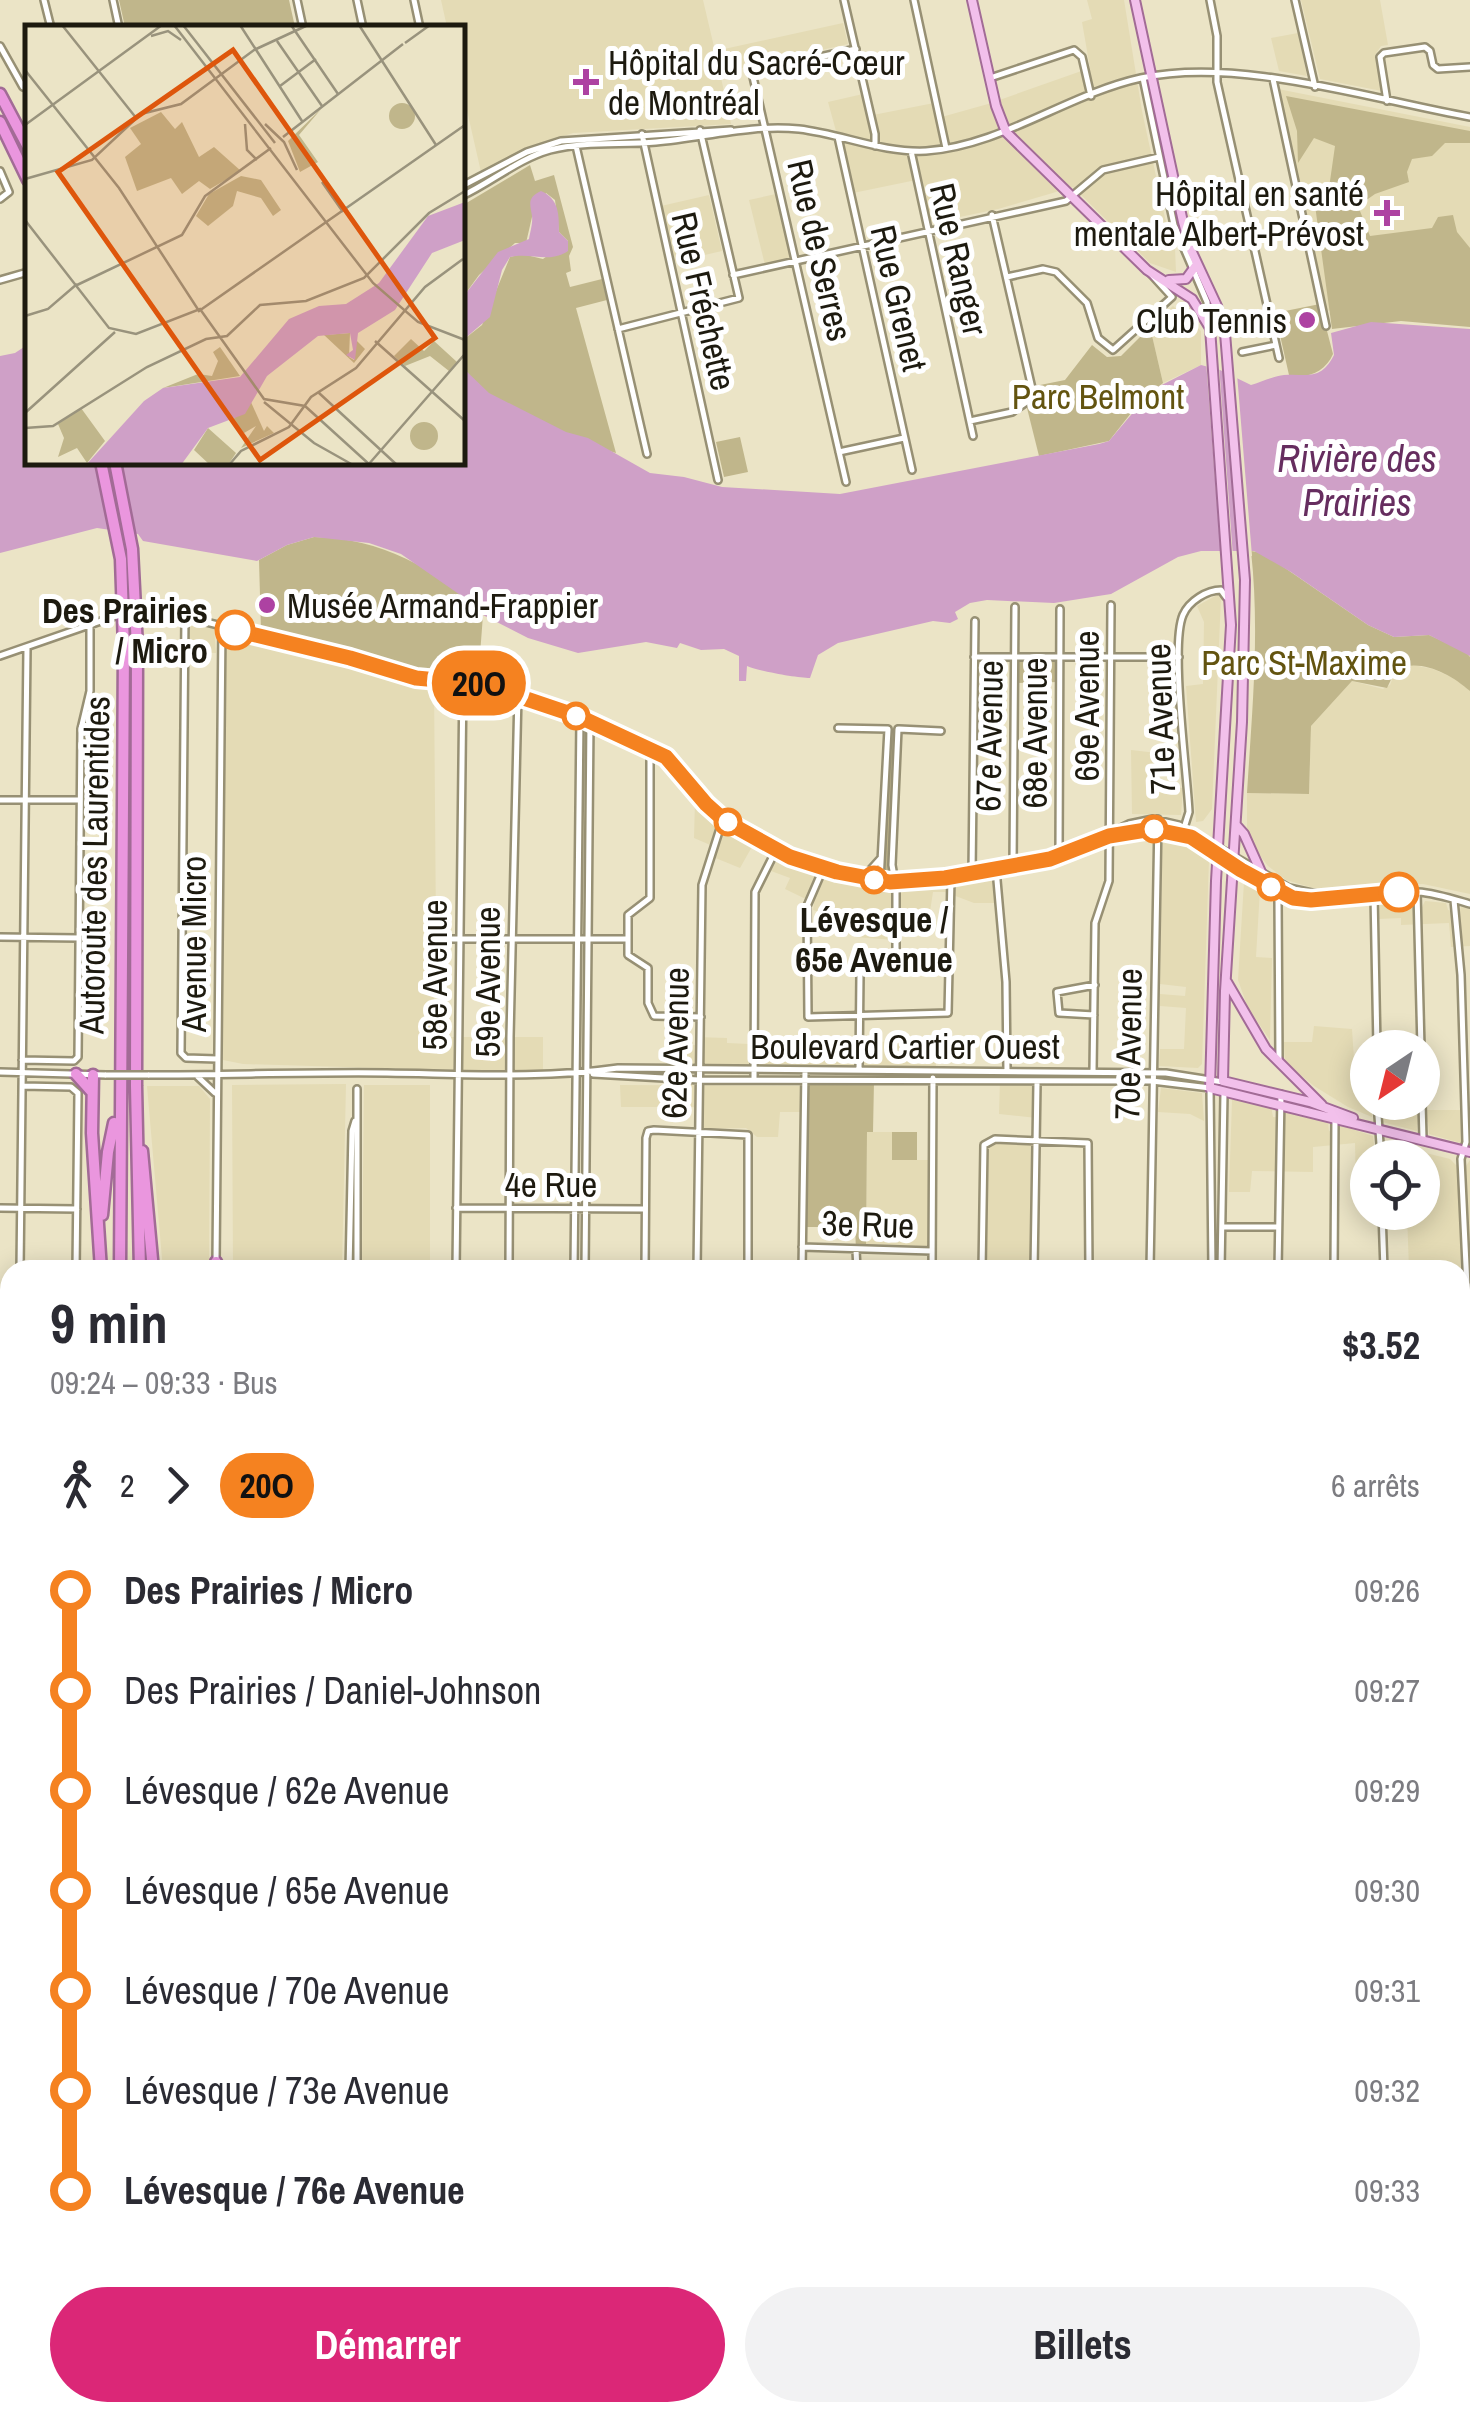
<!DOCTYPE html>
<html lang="fr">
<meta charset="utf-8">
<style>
:root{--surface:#fff;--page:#f2f2f3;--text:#2b2b33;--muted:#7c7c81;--accent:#db2777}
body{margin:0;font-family:"Archivo Narrow",sans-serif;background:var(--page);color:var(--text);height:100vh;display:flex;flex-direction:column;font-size:38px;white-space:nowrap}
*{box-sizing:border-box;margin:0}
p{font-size:32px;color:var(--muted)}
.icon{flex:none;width:55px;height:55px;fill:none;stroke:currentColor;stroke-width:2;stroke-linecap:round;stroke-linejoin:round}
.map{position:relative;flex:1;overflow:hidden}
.side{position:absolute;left:0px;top:1260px;width:1470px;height:1162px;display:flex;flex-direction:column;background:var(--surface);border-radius:30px 30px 0 0;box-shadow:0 5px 25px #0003}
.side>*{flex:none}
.badge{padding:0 20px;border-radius:32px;font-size:35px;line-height:65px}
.needle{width:65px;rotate:215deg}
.buttons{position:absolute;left:1350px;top:1030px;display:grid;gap:20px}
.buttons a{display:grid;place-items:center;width:90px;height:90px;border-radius:50%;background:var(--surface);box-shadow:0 5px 25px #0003;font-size:50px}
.map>.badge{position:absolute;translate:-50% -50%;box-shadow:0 0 0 5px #fff}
.legs{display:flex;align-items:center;gap:15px;height:110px;padding:0 50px;font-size:32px}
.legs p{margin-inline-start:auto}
.head{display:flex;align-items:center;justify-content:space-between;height:170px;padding:0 50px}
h1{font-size:55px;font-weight:700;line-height:75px}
.button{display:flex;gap:20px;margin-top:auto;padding:20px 50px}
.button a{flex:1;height:115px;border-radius:60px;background:var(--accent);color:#fff;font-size:40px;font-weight:700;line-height:115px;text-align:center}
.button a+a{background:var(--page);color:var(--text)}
ul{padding:0 50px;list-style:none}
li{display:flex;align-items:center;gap:35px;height:100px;font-size:38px}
li i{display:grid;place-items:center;width:15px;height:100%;margin:0 12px;background:currentColor}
li i::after{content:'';width:25px;height:25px;margin:-12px;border:8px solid;border-radius:50%;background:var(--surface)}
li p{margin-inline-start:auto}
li:first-child i{background:linear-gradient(#0000 50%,currentColor 0)}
li:last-child i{background:linear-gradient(currentColor 50%,#0000 0)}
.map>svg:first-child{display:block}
.built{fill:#e4dbb5}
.green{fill:#c0b68b}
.water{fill:#cfa0c7}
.pier{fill:#ebe4c6}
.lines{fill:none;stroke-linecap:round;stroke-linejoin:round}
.minor-casing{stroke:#979074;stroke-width:10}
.major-casing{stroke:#a26b96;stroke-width:12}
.highway-casing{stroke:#a26b96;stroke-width:15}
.minor{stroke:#fff;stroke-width:5}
.major{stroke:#f2c0eb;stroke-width:8}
.highway{stroke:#ea96de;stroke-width:10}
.minor-bridge-casing{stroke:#979074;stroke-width:10;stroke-linecap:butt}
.highway-bridge-casing{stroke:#a26b96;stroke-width:15;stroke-linecap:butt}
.minor-bridge{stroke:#fff;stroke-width:5}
.highway-bridge{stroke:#ea96de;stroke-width:10}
.line-1-casing{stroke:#fff;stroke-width:22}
.line-1{stroke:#f58220;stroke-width:15}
.poi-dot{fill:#ad42a2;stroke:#fff;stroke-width:4}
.stop-1-dot{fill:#fff;stroke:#f58220;stroke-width:5}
.labels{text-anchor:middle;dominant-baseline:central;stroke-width:10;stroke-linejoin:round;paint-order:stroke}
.poi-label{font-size:35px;fill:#1d1a0f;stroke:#fff;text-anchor:start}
.street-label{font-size:35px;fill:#1d1a0f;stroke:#fff}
.park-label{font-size:35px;fill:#635410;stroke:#fff}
.stop-label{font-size:35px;font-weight:bold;fill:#1d1a0f;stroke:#fff;text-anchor:end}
.water-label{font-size:38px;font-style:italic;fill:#662d5f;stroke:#fff}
.inset-road{fill:none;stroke:#99937d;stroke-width:2.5}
.view{fill:#de560c;fill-opacity:0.15;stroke:#de560c;stroke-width:5}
.inset-edge{fill:none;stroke:#1d1a0f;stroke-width:5}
</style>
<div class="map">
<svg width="1470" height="2422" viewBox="0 0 1470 2422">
<rect width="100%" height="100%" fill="#ebe4c6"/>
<path class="built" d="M441 0H703L715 51 843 23 848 44 720 73 731 124 573 133 534 145 481 172 463 93 462 28 447 27Z
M1087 0H1124L1142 111 1165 218 1175 248 1176 272 1150 263 1073 187 998 209 931 223 921 179 853 193 828 102 863 94 868 116 934 103 938 118 988 104 1090 68 1082 22 1092 19Z
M1301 0H1380L1388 45 1381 46 1375 55 1382 91 1320 79Z
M1298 33 1307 76 1279 71 1271 38Z
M1278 89 1470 127V304L1390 300 1326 311Z
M776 194 792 258 765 265 749 200Z
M709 195 722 251 674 262 661 206Z
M1173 306 1201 331V365L1163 383 1150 327Z
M1217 595 1221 597 1212 809 1203 821 1196 822 1186 686 1203 684 1204 622 1197 606Z
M189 622 214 628 216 653 189 652Z
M229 633 407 680 434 682 436 932 433 1037H543V1069L548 1073 243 1064 223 1060 224 655Z
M1408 664 1433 669 1458 680 1470 691V894L1423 884 1393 885 1391 876 1393 899H1411L1413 906 1422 907 1425 901 1446 903 1448 910 1459 913 1461 907 1470 908V946L1451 947 1449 923 1401 925V918L1378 919 1380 900 1384 899 1381 887 1320 890 1286 880 1268 866 1255 849 1247 828V793L1309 794 1311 726 1352 681 1383 689 1390 685 1396 669Z
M1131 750 1157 753 1161 787 1183 788 1181 815 1132 814Z
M695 800 714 822 753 845 740 868 713 857 715 847 694 838Z
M1167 837 1200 849 1209 860 1202 1064 1198 1068 1159 1066 1160 1049H1184L1186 1008 1160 1006V994L1185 996 1186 987 1160 984 1162 840Z
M777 860 826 878 890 891 992 877 994 903H974L945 892H933L929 918 901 919 895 940 855 937V921L813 910 814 903 785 889 790 878 771 871Z
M1244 882 1260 889 1256 957 1272 958 1270 1040 1248 1008 1238 980Z
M1314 1026 1352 1029 1356 1089 1367 1090 1368 1102 1417 1103 1418 1110H1470V1137H1462L1461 1143 1429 1134 1428 1122 1418 1121 1417 1131 1382 1122 1381 1105 1372 1106V1117L1348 1107 1314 1086 1285 1062 1284 1047V1042H1312Z
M695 1037 727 1038V1043L749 1044 755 1050 777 1052 778 1039 791 1037 858 1042 935 1041 936 1068 751 1071 668 1066 669 1046 695 1045Z
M1000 1081 1037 1082V1118L999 1114Z
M346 1084 342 1270H233L232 1085Z
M364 1085H430V1270H362Z
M620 1085 803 1086 804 1112H780L778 1137H757L746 1128 702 1129 700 1110 693 1107H621Z
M147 1086H199L210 1099 209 1270H163Z
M1161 1088 1202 1093 1204 1121 1190 1114 1158 1112Z
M1235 1098 1271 1106 1273 1117 1284 1118 1285 1109 1328 1121 1329 1131 1339 1133V1125L1373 1136 1375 1154H1385L1387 1140 1402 1147 1450 1159 1456 1165 1466 1166 1470 1160V1281L1460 1279V1270H1409L1407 1213 1422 1212V1158H1368L1367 1189 1356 1188 1355 1143 1313 1147V1172L1252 1171 1250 1192H1229L1232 1100Z
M867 1132H892V1160H933L932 1251 866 1249Z
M1037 1140 1034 1270H982L984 1145 988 1141Z
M0 1895H10V2314L0 2313Z
M0 2345H10V2412L163 2413 164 2422H0Z
M1041 2413H1191V2422H1042Z"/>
<path class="green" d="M119 0H289L295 27H125Z
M1286 96 1470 131V143H1445L1432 156 1412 159 1407 172 1409 182 1375 194 1358 206 1370 236 1432 228 1438 217 1453 215 1457 232 1470 248V327L1401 321 1332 329 1314 198 1322 199 1329 188 1335 146 1314 138 1298 163 1297 131Z
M530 165 535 181 554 175 573 247 569 256 571 271 566 273 570 287 602 279 607 300 576 308 616 453C558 436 505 416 463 371V340L482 325 510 257 522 254 543 259 568 241 559 232 555 200 546 193 532 217 526 243H515L479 275 463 297V205Z
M1320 304 1333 354C1326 371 1307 380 1289 375L1275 313Z
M1150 327 1163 383 1139 403 1109 441 1039 456 1027 408 1036 400 1035 386 1065 380 1092 345 1107 357 1121 356Z
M740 437 748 472 724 477 716 442Z
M314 537C380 538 437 568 483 615L478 681 417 678 261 631 259 560 287 545Z
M1251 551 1263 553 1368 625 1394 637 1429 635 1466 652 1470 657V691C1451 674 1421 658 1396 669L1387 688 1352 681 1311 726 1309 794 1247 793C1252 712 1260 632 1251 551Z
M1015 657 1059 658V682L1015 683Z
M893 738 896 740 888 871 883 869 890 741Z
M805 1080 874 1081 873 1132H867L866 1249 856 1250 855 1227H804Z
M892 1132H917V1160H892Z
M10 1466V1710L0 1711V1468Z
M1470 2094V2160H1460V2095Z"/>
<path class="water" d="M541 191C559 199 559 214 559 232L568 241V251C549 264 531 252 510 257L502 270 490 317 463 340V297L498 252 529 239C530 233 533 223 532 216 530 203 527 198 541 191Z
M1371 322 1470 329V656L1429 635 1394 637 1368 625 1291 572 1254 551H1201L1178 557 1111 594 1054 603 987 600 970 603 955 612 958 619 950 623 933 621 838 643 818 655 810 678C797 678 758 671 747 666L746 681H739V656L724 649 701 650 680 643 677 648 646 642 578 653 528 638 483 615 466 599 401 554 369 543 314 537 287 545 257 561 143 541 138 534 97 528 0 553V356L15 353 27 345 28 462H462L463 368 489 393 566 432 588 438 650 473 684 477 722 487 840 494 1099 444 1109 441 1152 390 1201 365 1220 370 1251 385C1261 382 1274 376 1284 375 1307 373 1320 382 1334 355L1331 333Z"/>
<path class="pier" d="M1206 361 1219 364 1233 557 1221 558Z
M1223 366 1237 374 1252 556 1238 557Z"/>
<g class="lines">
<defs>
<path id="minor" d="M44 0 51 28
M113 0 119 28
M297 0 303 28
M357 0 363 28
M414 0 420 28
M844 0 875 134V146
M914 0 946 148
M1210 0 1217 36V82L1279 358
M1295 0 1315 87
M0 46 23 87 28 88
M990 78 1074 50 1082 57 1091 96
M1143 78 1174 225 1207 302 1209 324
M1273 79 1326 326
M1387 101 1380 57 1384 53 1425 47 1430 51 1433 65 1438 69 1470 67
M642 134 718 480
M838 137 912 470
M576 146 647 454
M911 151 973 436
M0 171 9 192 0 199
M462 186 527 152 561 141 731 130
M462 196C492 182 518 159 550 150 584 141 621 145 656 142 703 138 751 124 799 129 842 134 882 153 926 151 1001 146 1068 94 1141 78 1240 57 1370 99 1470 117
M733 275 1066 201 1103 170 1159 157
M1007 277 1043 269 1056 272 1087 303 1098 338 1113 350 1172 297 1151 274
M0 280 28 272
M618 329 739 298 700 130
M1242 352 1276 345
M970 421 1012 412 1034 397 992 215
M839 452 904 438
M846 482 753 77 760 70 856 49
M185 616 181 1053 186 1058 217 1059
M0 656 124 613 145 611 174 614 350 658 417 678 482 684 580 717 666 757 708 806 725 821 784 855 831 871 890 881 956 876 1064 855 1129 824 1153 819 1179 825 1289 888 1330 897
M974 657H1179
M838 728 888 729
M899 729 941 731
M654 749 650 761V898L628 915V955L648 968V1003L654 1016 701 1017
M0 800H80
M1184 828 1189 812C1187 771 1170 646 1183 615 1189 601 1207 590 1221 590L1226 597
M1114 834C1199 812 1219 871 1288 896 1321 908 1380 889 1418 892 1435 893 1453 899 1470 904
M1059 856 1060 609
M1013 866 1015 607
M823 869 807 906 808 1017 948 1013 951 878
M996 869 1006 982 1007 1071
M972 873 975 621
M863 878 881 858
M880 881 888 729
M1417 892 1421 1048
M1374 894 1377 1048
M1454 900 1461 975 1466 1142 1461 1159 1470 1351
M0 937 79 938
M438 939H628
M1094 1015 1059 1013 1057 992 1095 985
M22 1060 74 1061 78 1057 81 729 90 691V625
M1279 1060 1278 899 1285 886
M859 1070 860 974 863 970 893 968 896 964V888L892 865 898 729
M0 1072 106 1075
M1093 1072 1095 923 1109 881 1111 605
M593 1074 699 1080 1152 1081 1210 1088 1212 1270
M148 1075C228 1075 308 1072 387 1073 464 1074 542 1079 618 1068L1166 1073 1223 1082
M198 1077 215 1093
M754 1080 755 892 776 850
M22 1086 71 1087 78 1093 76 1270
M1377 1102 1381 1158
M1422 1102 1423 1139
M0 1208 77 1209
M456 1208 645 1209
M1382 1212 1384 1270
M1222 1227H1278
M802 1247 932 1251
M856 1250 857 1270
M216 1262 222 626
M20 1270 27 648
M349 1270 352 1131 355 1121
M357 1270V1089
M456 1270 463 680
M509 1270 510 1037 518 694
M574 1270 580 717
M585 1270 590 721
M645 1270 646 1138 648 1131 654 1130 748 1135V1270
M697 1270 702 885 723 819
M802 1270 805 1071
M932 1270 933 1078
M982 1270 984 1145 995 1139 1088 1143 1089 1270
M1034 1270 1037 1083
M1150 1270 1158 819
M1221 1270 1224 1093
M1278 1270 1281 1094
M1334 1270 1335 1118
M0 1343H10
M6 1344 8 1407
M1460 1406 1467 1394 1470 1380
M1460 1500 1470 1501
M1460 1568 1470 1573
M1460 1644 1470 1646
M0 1733 10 1732
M1460 1737 1466 1864
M0 1747 10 1746
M1460 1865 1470 1864
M1460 1949H1470
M1460 2011H1470
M1460 2065H1470
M1460 2187H1470
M1460 2242H1470
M1460 2308 1470 2311
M0 2327H10
M0 2338 10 2337
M1460 2365 1470 2368
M715 2412 759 2422
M803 2412V2422
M1196 2412 1197 2422
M1208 2412 1209 2422
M1377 2412 1466 2422
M814 2422 867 2412"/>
<path id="major" d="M972 0 996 106 1006 132 1147 270 1192 299 1210 328 1231 625 1216 881 1210 1088 1470 1152
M1135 0 1183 222 1191 250 1217 306 1225 333 1245 580 1242 722 1225 991 1223 1081 1310 1102 1353 1118
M1169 280 1186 279 1197 264
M1236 825 1244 834 1261 872
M1227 982 1266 1049 1322 1105"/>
<path id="highway" d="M0 94 28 147
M0 122 28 180
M137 647 136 1086 140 1270
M76 1074 92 1092
M93 1075 92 1133 101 1270
M142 1151 153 1270
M102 1215 108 1152 114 1123
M120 1270 124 647
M215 1270 216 1262
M172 2412 173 2422
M190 2412 191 2422
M222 2412V2422
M239 2412V2422"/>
</defs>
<use href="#minor" class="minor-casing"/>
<use href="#major" class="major-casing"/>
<use href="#highway" class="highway-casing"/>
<use href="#minor" class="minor"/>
<use href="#major" class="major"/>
<use href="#highway" class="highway"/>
<defs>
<path id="minor-bridge" d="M106 1075H148"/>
<path id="highway-bridge" d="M101 462 121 559 124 647
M115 462 132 549 137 647"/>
</defs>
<use href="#minor-bridge" class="minor-bridge-casing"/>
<use href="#highway-bridge" class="highway-bridge-casing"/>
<use href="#minor-bridge" class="minor-bridge"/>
<use href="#highway-bridge" class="highway-bridge"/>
</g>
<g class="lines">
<defs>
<path id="line-1" d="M235 630 350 658 416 678 482 684 580 717 666 757 706 804 725 821 790 857 837 872 890 882 945 878 1050 859 1109 836 1152 829 1191 837 1241 870 1293 898 1311 900 1399 892"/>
</defs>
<use href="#line-1" class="line-1-casing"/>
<use href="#line-1" class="line-1"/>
</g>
<g class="poi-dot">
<path d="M581 67h10v10h10v10h-10v10h-10v-10h-10v-10h10z"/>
<path d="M1382 198h10v10h10v10h-10v10h-10v-10h-10v-10h10z"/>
<circle cx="1307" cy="320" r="10"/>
<circle cx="267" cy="605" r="10"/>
</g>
<g class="stop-1-dot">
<circle cx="235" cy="630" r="18"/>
<circle cx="576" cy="716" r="12"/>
<circle cx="728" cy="822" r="12"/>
<circle cx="1154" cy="829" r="12"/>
<circle cx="874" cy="880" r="12"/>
<circle cx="1271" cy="887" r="12"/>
<circle cx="1399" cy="892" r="18"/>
</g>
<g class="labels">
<g class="poi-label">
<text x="608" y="62">Hôpital du Sacré-Cœur<tspan x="608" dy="40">de Montréal</tspan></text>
<text x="1364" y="193" text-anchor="end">Hôpital en santé<tspan x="1364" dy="40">mentale Albert-Prévost</tspan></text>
<text x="1287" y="320" text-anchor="end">Club Tennis</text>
<text x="287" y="605">Musée Armand-Frappier</text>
</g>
<g class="street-label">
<text transform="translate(820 250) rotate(77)">Rue de Serres</text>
<text transform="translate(959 259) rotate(77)">Rue Ranger</text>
<text transform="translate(899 298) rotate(77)">Rue Grenet</text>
<text transform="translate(704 301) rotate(77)">Rue Fréchette</text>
<text transform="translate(1086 706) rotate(-90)">69e Avenue</text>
<text transform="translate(1160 719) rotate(-92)">71e Avenue</text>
<text transform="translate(1034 733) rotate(-90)">68e Avenue</text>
<text transform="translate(989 736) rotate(-89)">67e Avenue</text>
<text transform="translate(94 865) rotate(-89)">Autoroute des Laurentides</text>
<text transform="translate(193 944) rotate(-90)">Avenue Micro</text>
<text transform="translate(434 975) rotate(-90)">58e Avenue</text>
<text transform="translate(487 982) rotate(-90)">59e Avenue</text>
<text transform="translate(675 1043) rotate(-89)">62e Avenue</text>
<text transform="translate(1128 1044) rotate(-89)">70e Avenue</text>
<text x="905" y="1046">Boulevard Cartier Ouest</text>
<text x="551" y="1184">4e Rue</text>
<text transform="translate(868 1224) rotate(2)">3e Rue</text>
</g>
<g class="park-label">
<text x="1098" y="396">Parc Belmont</text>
<text x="1304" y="662">Parc St-Maxime</text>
</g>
<g class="stop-label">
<text x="208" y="610">Des Prairies<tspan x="208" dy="40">/ Micro</tspan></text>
<text x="874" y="919" text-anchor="middle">Lévesque /<tspan x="874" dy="40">65e Avenue</tspan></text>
</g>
<g class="water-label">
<text x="1357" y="458">Rivière des<tspan x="1357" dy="44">Prairies</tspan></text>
</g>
</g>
<g transform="translate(25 25)">
<rect width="440" height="440" fill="#ebe4c6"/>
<path d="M364 91a13 13 0 1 1 26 0a13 13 0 1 1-26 0ZM297 83 274 110 293 137 275 147 263 116ZM136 87 150 104 157 97 174 132 189 122 216 146 185 164 174 156 157 169 146 153 112 166 100 132 116 119 105 103ZM216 151 236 155 256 185 248 191 236 173 212 166 208 181 183 201 171 191 184 169ZM325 308 324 332 329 335 330 314 340 324 329 338 299 310ZM386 314 399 326 409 316 432 337 424 346 405 331 380 341 369 331ZM195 322 215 351 138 363 173 349 187 351 193 336 188 327ZM225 375 239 406 242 401 249 408 216 423 231 401 219 408 206 397ZM56 383 80 416 62 438 52 423 33 432 39 413 33 399ZM385 411a14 14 0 1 1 28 0a14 14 0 1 1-28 0ZM183 403 211 428 203 440H185L169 425Z" fill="#c0b68b"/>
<path d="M440 177V215L407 228 370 285 333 308 330 335 321 330 328 325 325 308 293 311 242 351 220 389 183 403 156 440H61L119 376 138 363 215 352 264 294 294 281 321 279 354 258 403 191Z" fill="#cfa0c7"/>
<path class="inset-road" d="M37 0 112 94M149 0 348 258 393 297 440 315M158 0 250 118M215 0 277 96M266 0 313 69M334 0 411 120M126 11 143 6 156 15M252 16 297 81M380 18 405 0M0 45 94 163 174 286 440 100M255 61 291 34M220 99 222 125 232 135M240 99 259 117 272 145M0 100 137 0M258 112 378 19M0 154 67 135 116 89 156 79 229 25 283 0M297 157 318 187M0 195 84 303 111 309 175 284 239 374 280 381 345 440M52 260 157 210 180 171 246 123M0 291 23 284 52 259M350 316 440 396M294 368 372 440M239 377 289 418 328 440M0 388 90 307M0 403 28 401 122 342 181 314 202 311 235 280 281 276 339 253 404 188 440 166M204 440 216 426 264 402 286 372 331 343 400 262 438 234M343 440 439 330"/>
<path class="view" d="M208 25 410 313 235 435 33 147Z"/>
<rect width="440" height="440" class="inset-edge"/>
</g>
</svg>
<div class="buttons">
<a><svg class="needle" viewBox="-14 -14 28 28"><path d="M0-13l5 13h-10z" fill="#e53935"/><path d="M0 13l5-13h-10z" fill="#7c7c81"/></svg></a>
<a><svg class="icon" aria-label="locate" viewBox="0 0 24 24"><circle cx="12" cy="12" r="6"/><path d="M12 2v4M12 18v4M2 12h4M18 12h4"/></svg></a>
</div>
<b class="badge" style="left:479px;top:683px;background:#f58220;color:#111">20O</b>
<section class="side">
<div class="head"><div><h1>9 min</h1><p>09:24 – 09:33 · Bus</p></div><b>$3.52</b></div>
<div class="legs"><svg class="icon" aria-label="walk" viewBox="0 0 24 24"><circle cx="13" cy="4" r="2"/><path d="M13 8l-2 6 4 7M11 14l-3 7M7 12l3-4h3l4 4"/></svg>2<svg class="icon" aria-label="forward" viewBox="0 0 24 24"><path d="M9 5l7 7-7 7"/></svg><b class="badge" style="background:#f58220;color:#111">20O</b><p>6 arrêts</p></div>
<ul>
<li><i style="color:#f58220"></i><b>Des Prairies / Micro</b><p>09:26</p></li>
<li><i style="color:#f58220"></i><span>Des Prairies / Daniel-Johnson</span><p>09:27</p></li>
<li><i style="color:#f58220"></i><span>Lévesque / 62e Avenue</span><p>09:29</p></li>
<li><i style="color:#f58220"></i><span>Lévesque / 65e Avenue</span><p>09:30</p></li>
<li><i style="color:#f58220"></i><span>Lévesque / 70e Avenue</span><p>09:31</p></li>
<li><i style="color:#f58220"></i><span>Lévesque / 73e Avenue</span><p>09:32</p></li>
<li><i style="color:#f58220"></i><b>Lévesque / 76e Avenue</b><p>09:33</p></li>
</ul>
<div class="button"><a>Démarrer</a><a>Billets</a></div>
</section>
</div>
